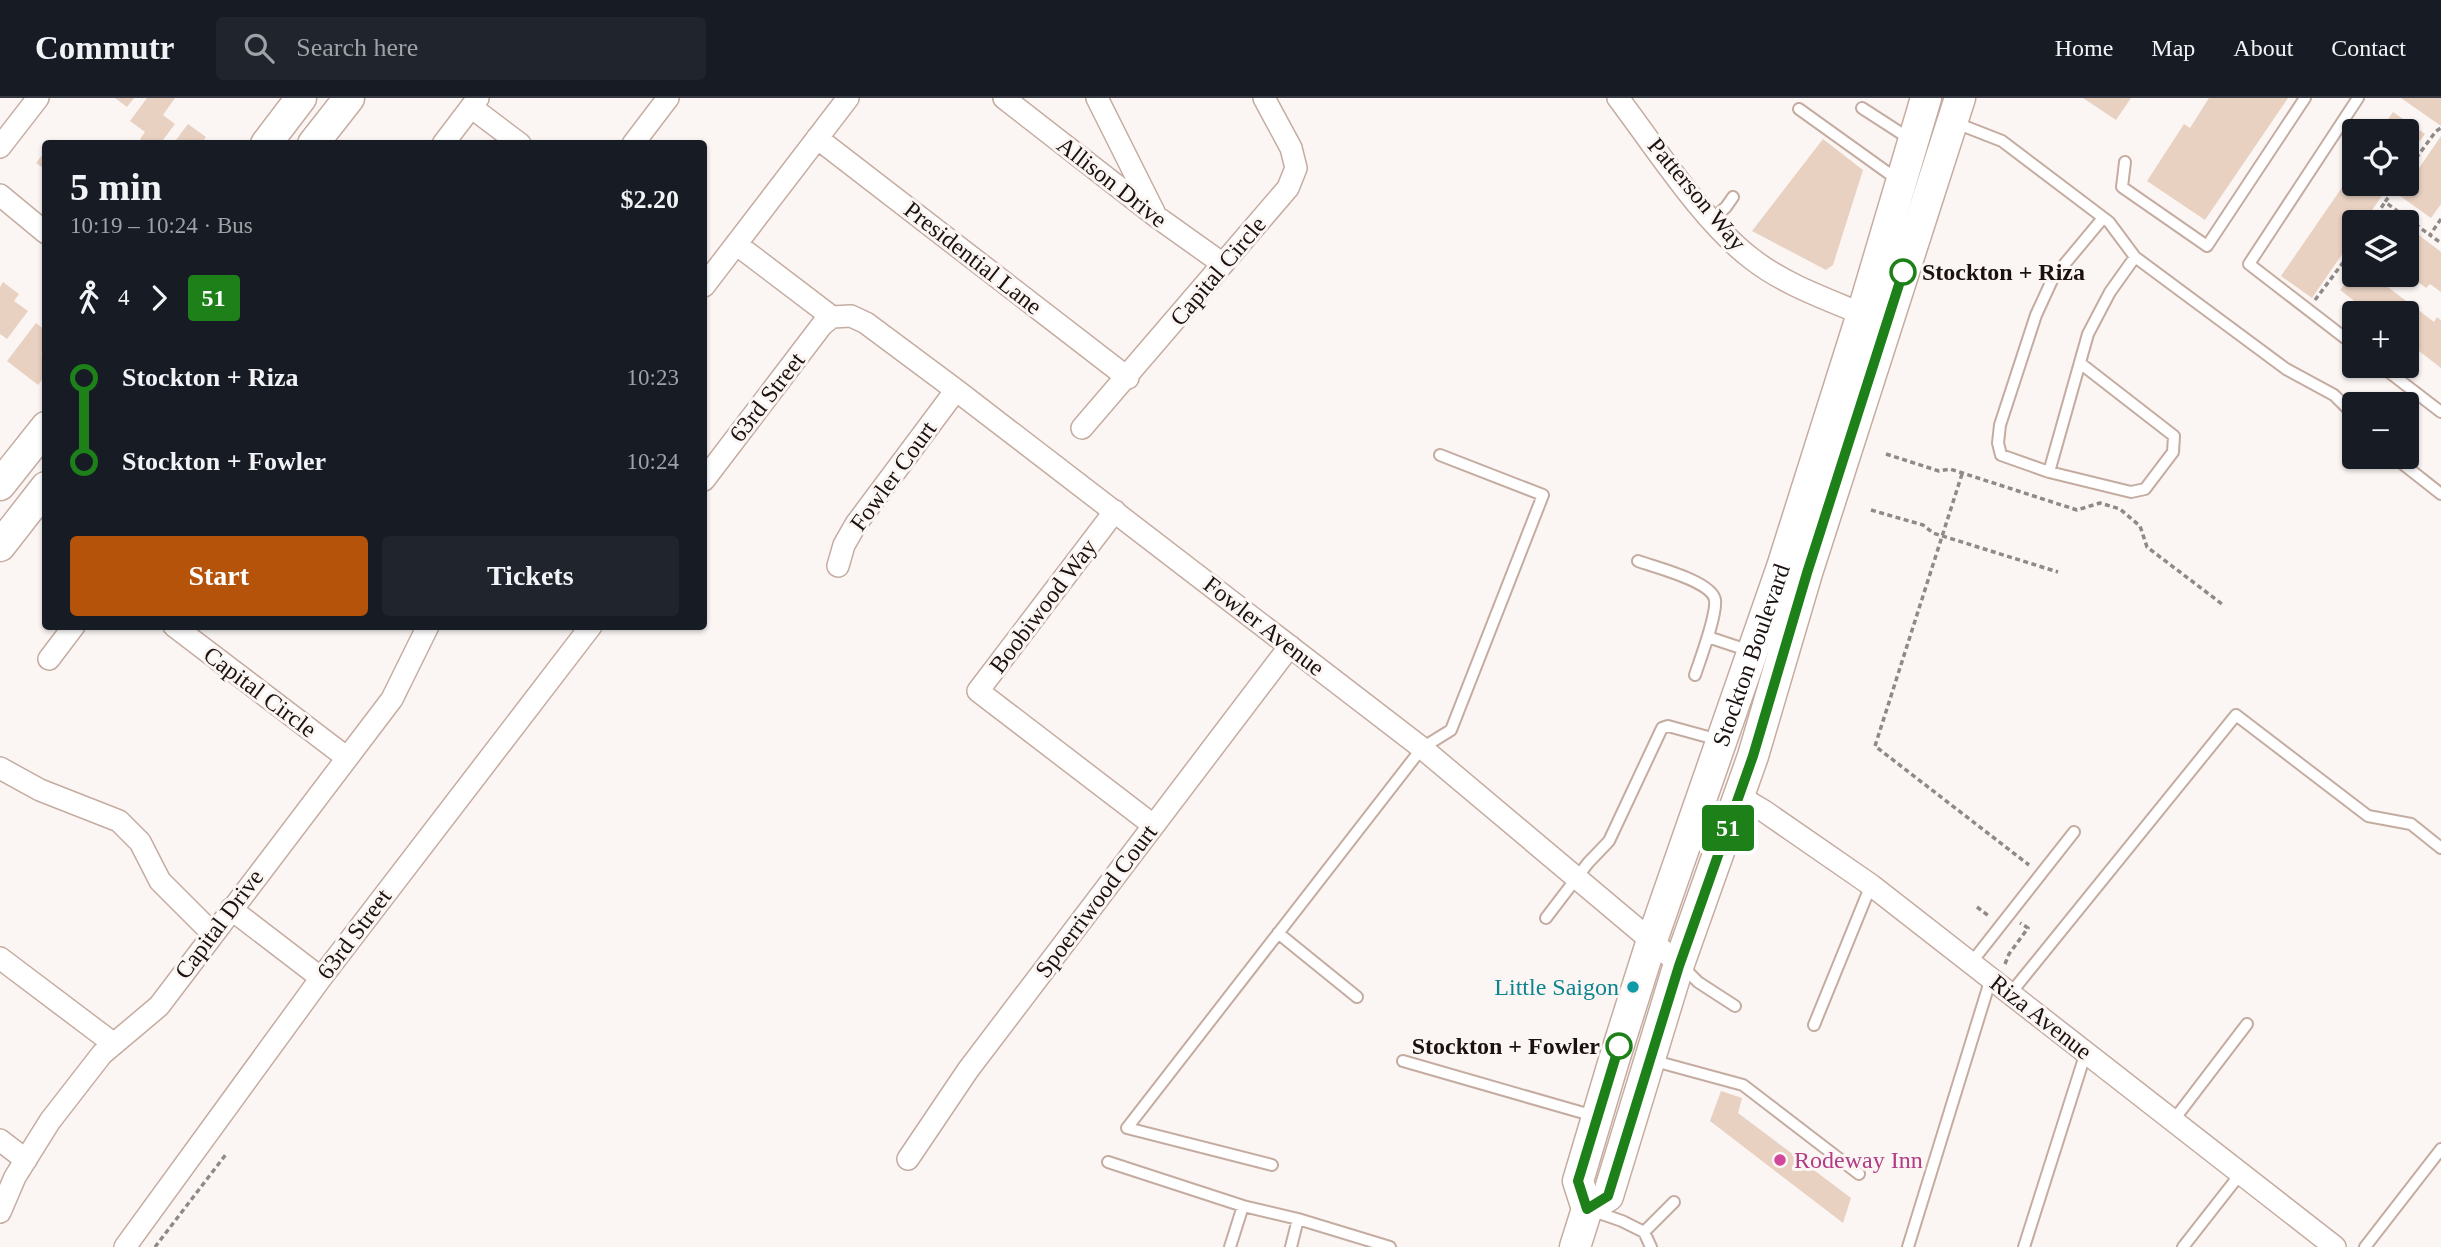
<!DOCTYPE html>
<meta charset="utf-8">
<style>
:root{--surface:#171b24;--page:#20242c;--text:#f1f3f6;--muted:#9ea1a6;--line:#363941;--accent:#b45309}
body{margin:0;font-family:"Times New Roman",serif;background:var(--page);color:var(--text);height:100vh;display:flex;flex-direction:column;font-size:26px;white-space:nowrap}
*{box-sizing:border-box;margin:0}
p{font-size:23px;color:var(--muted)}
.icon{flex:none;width:38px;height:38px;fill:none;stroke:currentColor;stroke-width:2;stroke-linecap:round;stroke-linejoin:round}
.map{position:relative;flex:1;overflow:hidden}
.details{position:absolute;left:42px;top:42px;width:665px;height:490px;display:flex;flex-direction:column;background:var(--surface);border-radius:7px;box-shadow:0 2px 5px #0004}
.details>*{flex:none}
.badge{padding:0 14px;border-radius:5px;font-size:24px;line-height:46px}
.fabs{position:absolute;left:2342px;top:21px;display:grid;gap:14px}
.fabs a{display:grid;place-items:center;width:77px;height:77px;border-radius:7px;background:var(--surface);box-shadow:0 2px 5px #0004;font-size:35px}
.map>.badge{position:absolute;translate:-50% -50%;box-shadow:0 0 0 4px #fff}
.legs{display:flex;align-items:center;gap:10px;height:77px;padding:0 28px;font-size:23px}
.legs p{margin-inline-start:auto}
.summary{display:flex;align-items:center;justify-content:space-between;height:119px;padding:0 28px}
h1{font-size:38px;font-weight:800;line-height:52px}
.primary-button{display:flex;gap:14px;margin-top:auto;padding:14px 28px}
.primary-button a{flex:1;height:80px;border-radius:7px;background:var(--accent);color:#fff;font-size:28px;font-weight:800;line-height:80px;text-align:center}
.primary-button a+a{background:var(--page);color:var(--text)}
ul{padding:0 28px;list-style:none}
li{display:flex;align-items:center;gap:24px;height:84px;font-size:26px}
li i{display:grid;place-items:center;width:10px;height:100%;margin:0 9px;background:currentColor}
li i::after{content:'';width:18px;height:18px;margin:-9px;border:5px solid;border-radius:50%;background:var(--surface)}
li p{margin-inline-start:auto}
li:first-child i{background:linear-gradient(#0000 50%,currentColor 0)}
li:last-child i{background:linear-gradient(currentColor 50%,#0000 0)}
header{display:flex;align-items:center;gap:42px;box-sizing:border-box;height:98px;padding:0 35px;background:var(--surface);border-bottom:2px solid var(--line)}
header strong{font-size:33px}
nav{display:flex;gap:38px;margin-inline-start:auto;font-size:24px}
.search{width:490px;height:63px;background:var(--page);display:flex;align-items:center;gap:18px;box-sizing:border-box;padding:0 24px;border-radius:7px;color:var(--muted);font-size:26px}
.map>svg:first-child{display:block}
.building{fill:#e8d1c1}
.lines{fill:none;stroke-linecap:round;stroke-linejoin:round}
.service-casing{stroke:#c5aca1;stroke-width:14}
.minor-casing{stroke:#c5aca1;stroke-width:24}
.secondary-casing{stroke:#c5aca1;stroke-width:33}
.path{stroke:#908987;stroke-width:3.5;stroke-dasharray:5 3.5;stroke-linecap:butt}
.service{stroke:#fff;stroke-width:10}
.minor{stroke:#fff;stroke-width:21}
.secondary{stroke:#fff;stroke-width:30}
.line-1-casing{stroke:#fff;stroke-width:16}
.line-1{stroke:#1e8019;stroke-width:10}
.stop-1-dot{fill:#fff;stroke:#1e8019;stroke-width:3.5}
.culture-dot{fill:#0f9aa8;stroke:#fbf6f4;stroke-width:2.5}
.hotel-dot{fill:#d1479c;stroke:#fbf6f4;stroke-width:2.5}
.labels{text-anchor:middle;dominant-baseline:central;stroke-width:6;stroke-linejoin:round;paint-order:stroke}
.street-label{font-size:24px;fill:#1b120f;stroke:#fbf6f4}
.stop-label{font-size:24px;font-weight:bold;fill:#1b120f;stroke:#fbf6f4;text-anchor:start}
.culture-label{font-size:24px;fill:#0d838f;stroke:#fbf6f4;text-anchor:end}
.hotel-label{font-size:24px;fill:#b23c85;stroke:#fbf6f4;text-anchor:start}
</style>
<header>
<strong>Commutr</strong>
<div class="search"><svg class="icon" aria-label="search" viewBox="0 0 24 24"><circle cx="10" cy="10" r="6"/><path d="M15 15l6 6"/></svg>Search here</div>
<nav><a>Home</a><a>Map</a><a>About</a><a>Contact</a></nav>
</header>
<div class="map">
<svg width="2441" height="1149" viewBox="0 0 2441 1149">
<rect width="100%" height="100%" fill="#fbf6f4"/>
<path class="building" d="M115 0H134L127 9Z
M147 0H175L163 17 175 26 160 46H146L140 41 145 34 130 23Z
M2083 0H2131L2116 22Z
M2209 0H2288L2205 122 2147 83 2184 26 2190 30Z
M2401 0H2441V28Z
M2393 14 2425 36 2406 62V33H2380Z
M188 26 206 39 201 46H173Z
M2441 38V106L2431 120 2400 98Z
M1823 41 1863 72 1833 167 1826 172 1752 133Z
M46 52V72L36 65Z
M2354 72V86H2390L2364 124H2354V139L2312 200 2281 178Z
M2406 127 2441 154V194L2430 186 2426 190 2406 174Z
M2352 177H2372L2434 224 2437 219 2441 222V270L2406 243V215H2370L2340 192Z
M3 184 19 196 14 203 28 213 7 241 0 236V189Z
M36 225 46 233V250L41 256 46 259V277L38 287 7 263Z
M1721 993 1742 1000 1738 1015 1851 1100 1843 1125 1710 1023Z"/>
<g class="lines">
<defs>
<path id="service" d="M1862 10 1910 41
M1799 11 1898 82
M1956 25 2002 43 2109 124 2135 159 2286 271 2334 297 2354 317
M2125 64 2122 89 2207 148 2305 0
M2103 120 2053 180 2036 217 2000 327 1998 345 2001 357 2049 374 2088 236 2110 194 2135 159
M1712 122 1726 109 1733 99
M2354 247 2249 166 2358 0
M2381 268 2441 314
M2394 359 2441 396
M2049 374 2131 394 2145 391 2173 354 2174 338 2080 265
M1638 463C1654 469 1712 483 1715 502 1717 517 1700 562 1695 577
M1708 539 1750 553
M1546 820 1588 765 1609 743 1662 630 1668 628 1719 642
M1278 835 1357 899
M1971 865 2074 734
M1681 867 1698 884 1735 908
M2010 896 2236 617 2368 718 2411 726 2441 750
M1814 927 1871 787
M1651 962 1743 987 1859 1076
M1403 963 1594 1018
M2173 1023 2247 926
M1108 1064 1243 1108 1298 1121 1390 1149
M1272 1067 1127 1030 1422 650 1451 632 1543 397 1440 357
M1593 1113 1622 1123 1644 1134 1651 1149
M1644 1134 1674 1104
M1230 1149 1243 1108
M1291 1149 1298 1121
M1908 1149 1991 880
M2024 1149 2086 954
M2183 1149 2241 1075
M2365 1149 2441 1051"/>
<path id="minor" d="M1004 0 1157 119 1223 166
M1097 0 1154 114
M1618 0C1656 50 1703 124 1752 161 1784 186 1824 200 1862 216
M471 9 520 46
M817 40 1128 280
M443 46 478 0
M633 46 668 0
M0 49 38 0
M0 97 46 135
M736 146 832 219
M704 188 848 0
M832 219 851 218 866 225 956 292 1422 650 1679 866
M1082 330 1288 90 1296 70 1291 50 1264 0
M704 382 822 227 832 219
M1115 413 978 593 1153 727
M838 468 844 447 856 426 956 292
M174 528 346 659
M49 561 74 528
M0 670 40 692 119 723 140 744 160 783 213 836
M1739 698 1764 713 1871 787 2335 1149
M231 811 321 880
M0 860 114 946
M0 1042 26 1062
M908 1061 968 972 1290 548
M0 1114 15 1079 50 1023 102 956 159 908 392 601 428 528
M125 1149 321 880 591 528"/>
<g id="secondary">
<path d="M266 46 301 0"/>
<path d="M313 46 349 0"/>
<path d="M0 387 46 329"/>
<path d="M0 448 46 389"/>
<path d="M1587 1111 1608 1098 1679 866 1753 658 1807 475 1960 0"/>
<path id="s1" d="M1575 1149 1587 1111 1578 1083 1614 962 1652 842 1782 469 1862 216 1926 0"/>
</g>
</defs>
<use href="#service" class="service-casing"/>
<use href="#minor" class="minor-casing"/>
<use href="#secondary" class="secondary-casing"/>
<path class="path" d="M2406 74 2436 33 2441 30
M2398 86 2385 104 2430 137
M2441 121 2430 137 2441 145
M2372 124 2385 104
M2315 202 2354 150
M1886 356 1939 373 1950 371 2077 412 2100 405 2120 411 2140 428 2147 449 2222 506
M1962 376 1875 648 2029 767
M1871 412 1923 427 1933 435 2058 474
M1977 809 1990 819
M2005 866 2009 856 2028 830 2020 825
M155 1149 227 1055"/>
<use href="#service" class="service"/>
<use href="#minor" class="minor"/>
<use href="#secondary" class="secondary"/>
</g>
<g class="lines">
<defs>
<path id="line-1" d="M1619 948 1578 1083 1587 1111 1608 1098 1679 868 1753 658 1807 475 1903 174"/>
</defs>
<use href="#line-1" class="line-1-casing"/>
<use href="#line-1" class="line-1"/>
</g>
<g class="stop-1-dot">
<circle cx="1903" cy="174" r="12"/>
<circle cx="1619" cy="948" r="12"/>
</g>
<circle class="culture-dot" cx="1633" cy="889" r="7"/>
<circle class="hotel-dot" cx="1780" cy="1062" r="7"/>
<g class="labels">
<g class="street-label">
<text transform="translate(1112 84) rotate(38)">Allison Drive</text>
<text transform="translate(1697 96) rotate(50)">Patterson Way</text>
<text transform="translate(973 160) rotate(38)">Presidential Lane</text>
<text transform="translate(1218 173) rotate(-50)">Capital Circle</text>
<text transform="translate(767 299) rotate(-52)">63rd Street</text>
<text transform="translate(893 378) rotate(-54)">Fowler Court</text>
<text transform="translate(1043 508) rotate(-53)">Boobiwood Way</text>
<text transform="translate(1264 528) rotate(38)">Fowler Avenue</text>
<text stroke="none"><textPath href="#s1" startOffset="623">Stockton Boulevard</textPath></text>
<text transform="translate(260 594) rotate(37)">Capital Circle</text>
<text transform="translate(1096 803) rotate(-53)">Spoerriwood Court</text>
<text transform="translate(219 826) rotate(-53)">Capital Drive</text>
<text transform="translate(354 836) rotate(-53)">63rd Street</text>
<text transform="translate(2041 919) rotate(38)">Riza Avenue</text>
</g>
<g class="stop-label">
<text x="1922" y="174">Stockton + Riza</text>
<text x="1600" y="948" text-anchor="end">Stockton + Fowler</text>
</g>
<g class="culture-label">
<text x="1619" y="889">Little Saigon</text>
</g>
<g class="hotel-label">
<text x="1794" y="1062">Rodeway Inn</text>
</g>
</g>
</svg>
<div class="fabs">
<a><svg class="icon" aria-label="locate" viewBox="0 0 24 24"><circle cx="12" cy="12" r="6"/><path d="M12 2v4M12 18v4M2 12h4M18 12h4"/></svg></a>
<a><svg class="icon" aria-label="layers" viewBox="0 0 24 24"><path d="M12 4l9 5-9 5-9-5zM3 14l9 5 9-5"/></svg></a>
<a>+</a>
<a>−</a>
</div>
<b class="badge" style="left:1728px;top:730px;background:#1e8019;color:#fff">51</b>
<section class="details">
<div class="summary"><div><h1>5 min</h1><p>10:19 – 10:24 · Bus</p></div><b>$2.20</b></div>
<div class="legs"><svg class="icon" aria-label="walk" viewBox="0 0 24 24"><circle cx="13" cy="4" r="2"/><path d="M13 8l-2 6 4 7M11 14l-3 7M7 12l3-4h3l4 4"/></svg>4<svg class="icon" aria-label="forward" viewBox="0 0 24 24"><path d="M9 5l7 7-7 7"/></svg><b class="badge" style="background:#1e8019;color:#fff">51</b></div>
<ul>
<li><i style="color:#1e8019"></i><b>Stockton + Riza</b><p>10:23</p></li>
<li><i style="color:#1e8019"></i><b>Stockton + Fowler</b><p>10:24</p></li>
</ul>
<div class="primary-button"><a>Start</a><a>Tickets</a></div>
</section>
</div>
